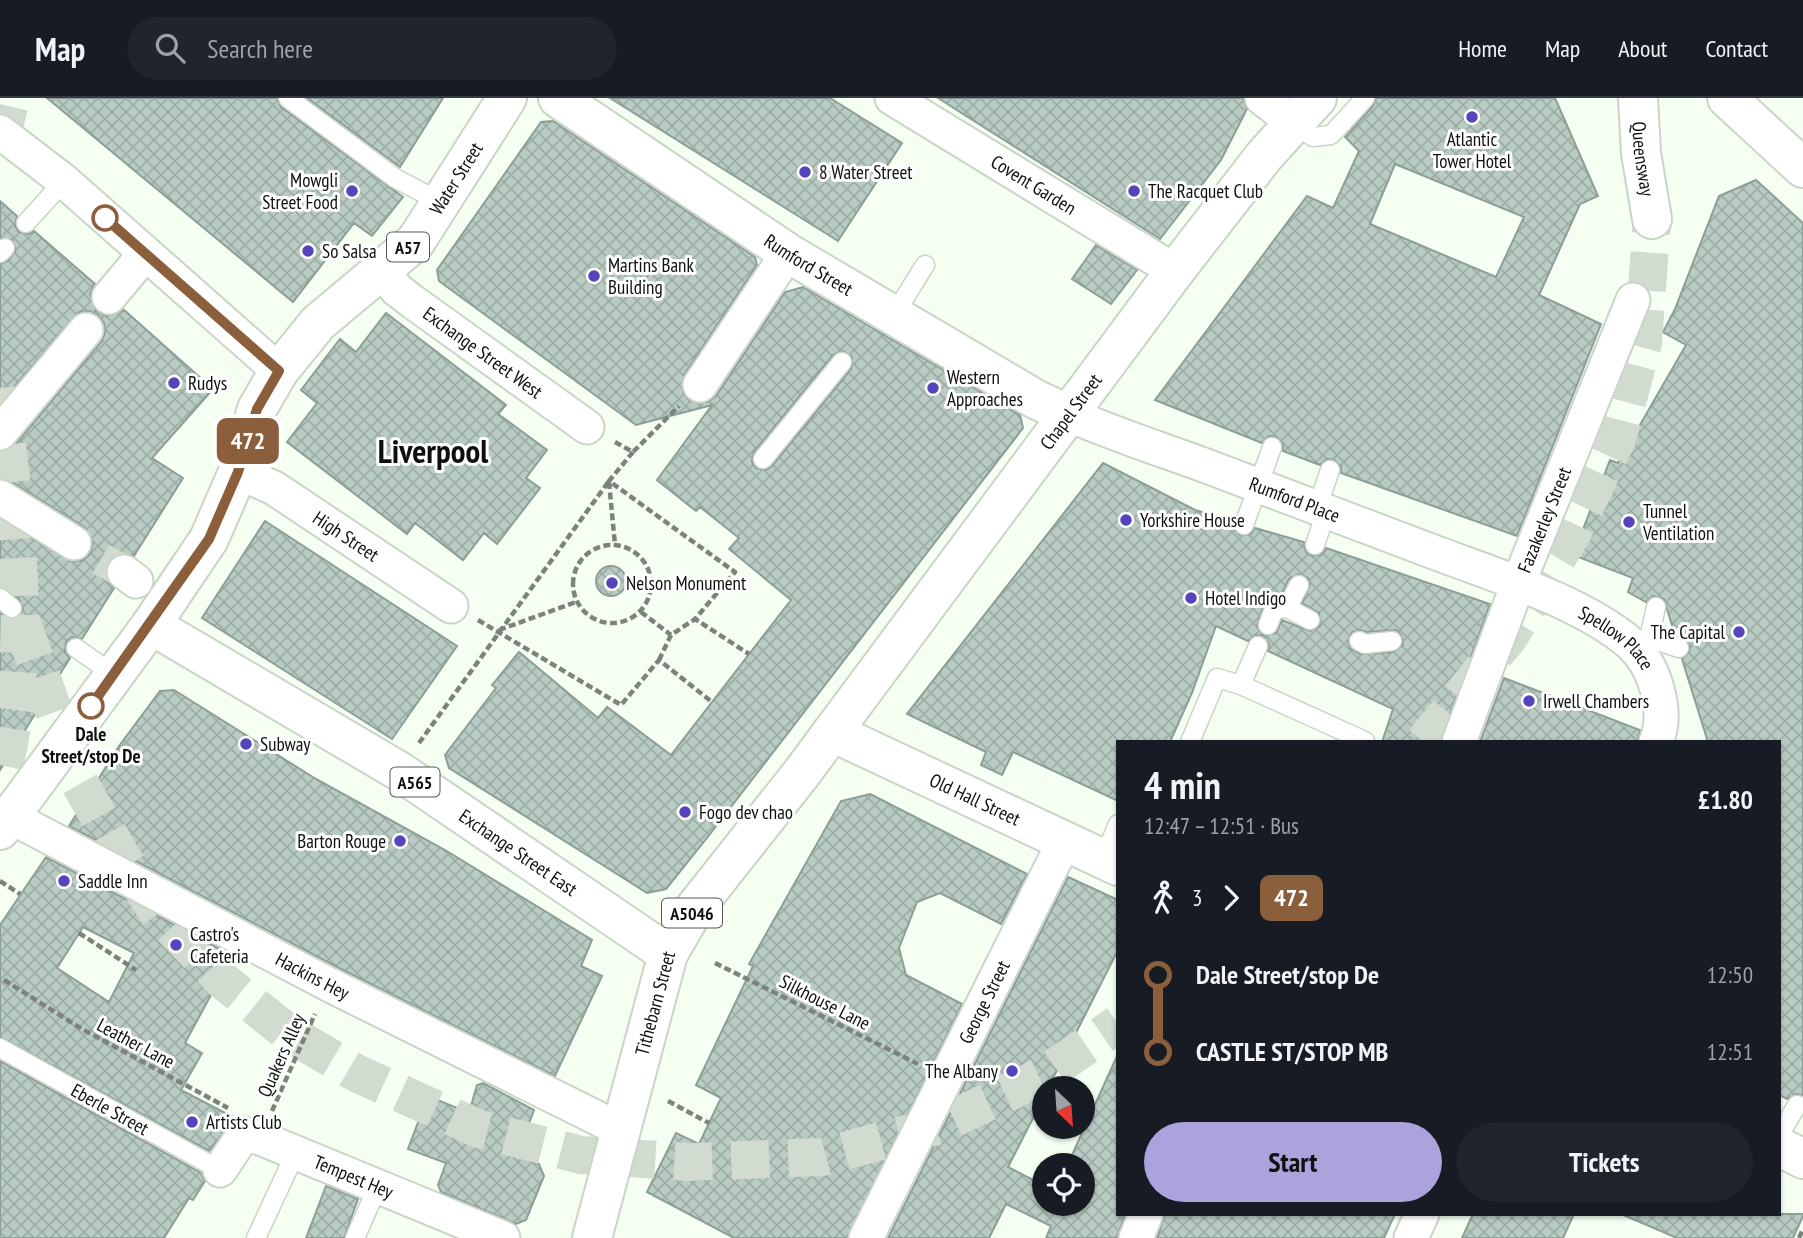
<!DOCTYPE html>
<meta charset="utf-8">
<style>
:root{--surface:#171b24;--page:#20242c;--text:#f1f3f6;--muted:#9ea1a6;--line:#363941;--accent:#aba4dc}
body{margin:0;font-family:"PT Sans Narrow",sans-serif;background:var(--page);color:var(--text);height:100vh;display:flex;flex-direction:column;font-size:26px;white-space:nowrap}
*{box-sizing:border-box;margin:0}
p{font-size:23px;color:var(--muted)}
.icon{flex:none;width:38px;height:38px;fill:none;stroke:currentColor;stroke-width:2;stroke-linecap:round;stroke-linejoin:round}
.map{position:relative;flex:1;overflow:hidden}
.drawer{position:absolute;left:1116px;top:642px;width:665px;height:476px;display:flex;flex-direction:column;background:var(--surface);border-radius:0px;box-shadow:0 2px 5px #0004}
.drawer>*{flex:none}
.badge{padding:0 14px;border-radius:10px;font-size:24px;line-height:46px}
.needle{width:46px;rotate:155deg}
.fabs{position:absolute;left:1032px;top:978px;display:grid;gap:14px}
.fabs a{display:grid;place-items:center;width:63px;height:63px;border-radius:50%;background:var(--surface);box-shadow:0 2px 5px #0004;font-size:35px}
.map>.badge{position:absolute;translate:-50% -50%;box-shadow:0 0 0 4px #fff}
.legs{display:flex;align-items:center;gap:10px;height:77px;padding:0 28px;font-size:23px}
.legs p{margin-inline-start:auto}
.head{display:flex;align-items:center;justify-content:space-between;height:119px;padding:0 28px}
h1{font-size:38px;font-weight:700;line-height:52px}
.primary-button{display:flex;gap:14px;margin-top:auto;padding:14px 28px}
.primary-button a{flex:1;height:80px;border-radius:42px;background:var(--accent);color:#111;font-size:28px;font-weight:700;line-height:80px;text-align:center}
.primary-button a+a{background:var(--page);color:var(--text)}
ul{padding:0 28px;list-style:none}
li{display:flex;align-items:center;gap:24px;height:77px;font-size:26px}
li i{display:grid;place-items:center;width:10px;height:100%;margin:0 9px;background:currentColor}
li i::after{content:'';width:18px;height:18px;margin:-9px;border:5px solid;border-radius:50%;background:var(--surface)}
li p{margin-inline-start:auto}
li:first-child i{background:linear-gradient(#0000 50%,currentColor 0)}
li:last-child i{background:linear-gradient(currentColor 50%,#0000 0)}
header{display:flex;align-items:center;gap:42px;box-sizing:border-box;height:98px;padding:0 35px;background:var(--surface);border-bottom:2px solid var(--line)}
header strong{font-size:33px}
nav{display:flex;gap:38px;margin-inline-start:auto;font-size:24px}
.search{width:490px;height:63px;background:var(--page);display:flex;align-items:center;gap:18px;box-sizing:border-box;padding:0 24px;border-radius:38px;color:var(--muted);font-size:26px}
.map>svg:first-child{display:block}
.building{fill:url(#building-cross-hatch);stroke:#8c9f97;stroke-width:2;fill-rule:evenodd}
.lines{fill:none;stroke-linecap:round;stroke-linejoin:round}
.street-tunnel{stroke:#d2dbd0;stroke-width:33;stroke-dasharray:33 17;stroke-linecap:butt}
.primary-tunnel{stroke:#d2dbd0;stroke-width:38;stroke-dasharray:38 19;stroke-linecap:butt}
.lane-casing{stroke:#c9d5c6;stroke-width:21}
.street-casing{stroke:#c9d5c6;stroke-width:37}
.secondary-casing{stroke:#c9d5c6;stroke-width:42}
.primary-casing{stroke:#c9d5c6;stroke-width:42}
.highway-casing{stroke:#c9d5c6;stroke-width:42}
.path{stroke:#7c837a;stroke-width:4.5;stroke-dasharray:7 3.5;stroke-linecap:butt}
.lane{stroke:#fff;stroke-width:18}
.street{stroke:#fff;stroke-width:33}
.secondary{stroke:#fff;stroke-width:38}
.primary{stroke:#fff;stroke-width:38}
.highway{stroke:#fff;stroke-width:38}
.line-1-casing{stroke:#fff;stroke-width:16}
.line-1{stroke:#8b5e3c;stroke-width:10}
.poi-dot{fill:#5544bc;stroke:#fff;stroke-width:2.5}
.stop-1-dot{fill:#fff;stroke:#8b5e3c;stroke-width:3.5}
.labels{text-anchor:middle;dominant-baseline:central;stroke-width:6;stroke-linejoin:round;paint-order:stroke}
.shield{fill:#fff;stroke:#565855;stroke-width:2}
.shield-label{font-size:18px;font-weight:bold;fill:#0d110c}
.poi-label{font-size:19px;fill:#0d110c;stroke:#fff;text-anchor:start}
.street-label{font-size:19px;fill:#0d110c;stroke:#fff}
.stop-label{font-size:19px;font-weight:bold;fill:#0d110c;stroke:#fff}
.town-label{font-size:33px;font-weight:bold;fill:#0d110c;stroke:#fff}
</style>
<header>
<strong>Map</strong>
<div class="search"><svg class="icon" aria-label="search" viewBox="0 0 24 24"><circle cx="10" cy="10" r="6"/><path d="M15 15l6 6"/></svg>Search here</div>
<nav><a>Home</a><a>Map</a><a>About</a><a>Contact</a></nav>
</header>
<div class="map">
<svg width="1803" height="1140" viewBox="0 0 1803 1140">
<defs>
<pattern id="building-cross-hatch" width="8" height="8" patternUnits="userSpaceOnUse" patternTransform="scale(1.75)"><rect width="8" height="8" fill="#b9ccc4"/><path d="M0 0l8 8M0 8l8-8" fill="none" stroke="#9eaea7"/></pattern>
</defs>
<rect width="100%" height="100%" fill="#f5fff2"/>
<path class="building" d="M47 0H277L281 9 403 99 372 138 354 125 293 204Z
M307 0H443L400 69Z
M610 0H830L902 45 838 143Z
M938 0H1243L1247 11 1221 62 1160 141Z
M1376 0H1555L1598 98 1580 106 1539 197 1601 226 1517 438 1341 375V369L1334 362 1327 361 1320 367 1283 353V346L1276 339 1269 338 1262 345 1155 302 1307 98 1333 110 1359 53 1345 39 1373 8ZM1395 66 1524 119 1496 179 1370 126Z
M553 23 755 159 757 167 684 277 683 295 690 303 708 304 716 298 785 194 803 189 1020 317 1023 330 707 740 666 791 647 795 449 670 445 657 496 590 492 587 519 554 598 620 607 609 671 657 791 502 729 451 739 440 700 409 696 413 657 382 712 307 636 327 439 183 437 172 541 24ZM843 253 852 259 851 271 772 368 766 372 756 370 752 364 754 354 833 257Z
M1756 82 1803 125V997L1796 996 1787 1001 1780 997V644H1708L1682 561 1689 554 1690 547 1675 537 1664 501 1653 498 1646 504 1628 494 1633 480 1573 457 1610 362 1618 365 1686 247 1663 234 1675 211 1719 98Z
M0 103 17 118 15 128 19 134 29 136 34 133 95 186 90 196 96 213 106 218 124 212 213 291 152 360 183 380 134 458 117 456 108 463 106 481 114 490 82 541 72 539 66 544 65 554 70 560 0 672V515L15 521 23 511 19 501 0 489V422L73 464 82 462 90 456 93 445 84 429 10 383 0 380V354L15 347 101 244 105 235 104 225 98 217 89 213 79 214 0 305V166L8 163 16 152 12 142 0 140Z
M1096 147 1137 172 1111 206 1072 181Z
M386 215 506 307 498 316 547 352 526 380 540 390 497 446 484 435 463 462 415 425 407 436 287 344 317 305 301 292 340 241 356 254Z
M1103 365 1195 412 1233 423V430L1240 437 1251 436 1255 430 1304 444 1306 454 1312 458 1322 456 1326 450 1490 506 1440 644H1382L1393 611 1268 553 1269 546 1263 538 1256 537 1248 543 1216 528 1192 595 1170 644H1118V703L1013 654 1002 677 981 667 986 654 907 616ZM1299 476 1308 480 1310 486 1302 505 1319 515 1320 528 1310 533 1282 522 1276 535 1263 537 1257 528 1264 506 1268 502 1280 499 1289 481ZM1359 532 1367 534 1396 532 1401 537 1403 547 1393 554 1360 556 1350 550 1348 543 1352 534Z
M265 423 457 548 392 641 202 520Z
M596 483a15 15 0 1 1 30 0a15 15 0 1 1-30 0Z
M1504 580 1640 632 1637 644H1480Z
M174 592 316 681 445 752 592 842 581 868 602 878 555 978 337 869 69 728 119 648 160 593Z
M870 696 1027 776 1001 826 940 795 917 804 899 850 906 877 962 906 847 1140H734L647 1094 676 1035 699 1046 721 1000 696 987 753 868 749 866 841 703Z
M46 759 237 860 217 898 212 895 185 945 202 955 181 992 235 1020 209 1053 0 939V827ZM83 829 134 855 109 904 57 870Z
M1068 779 1118 802V852L1048 990H1045V997L1008 1069 1045 1088V1106H1083V1068H1067L1118 956V1116H1125L1117 1140H1046L1051 1128 1006 1106 989 1140H888Z
M0 963 201 1075 205 1083 193 1102 189 1100 164 1140H0Z
M483 985 534 1012 517 1058 539 1066 544 1078 526 1122 516 1126 441 1094 438 1087 446 1065 408 1051 428 998 469 1015 477 987Z
M326 1088 358 1101 349 1126 344 1140H306Z
M1165 1116H1395L1384 1140H1157Z
M1473 1116H1574L1563 1140H1462Z
M1621 1116H1803V1118L1793 1140H1677Z"/>
<g class="lines">
<path class="street-tunnel" d="M101 461 124 474"/>
<path class="primary-tunnel" d="M0 45 11 0
M0 290C17 422 34 555 0 686
M22 525 79 684 124 763 159 816 222 882 287 934 356 975 479 1031 581 1057 689 1064 822 1059 937 1028 1041 979 1118 926
M1424 644 1509 539 1573 434 1617 341 1643 245 1652 121"/>
<defs>
<path id="lane" d="M288 0 395 80 442 105
M1294 25 1313 39 1331 37 1365 0
M26 125 64 83
M0 155 5 150
M894 217 925 167
M763 361 842 264
M1317 410 1330 372
M1244 427 1272 349
M1315 447 1326 414
M0 500 12 510
M1287 510 1310 522
M1268 527 1274 511 1287 510 1299 487
M1649 540 1656 509
M1359 543 1365 546 1392 543
M1258 548 1241 587 1365 643
M1633 548 1649 540 1679 550
M76 550 114 577
M1190 644 1217 580 1241 587
M1103 762 1118 726
M0 950 220 1072
M1780 1036 1797 1007
M256 1140 296 1054
M355 1140 377 1090"/>
<g id="street">
<path id="s1" d="M892 0 1175 173"/>
<path d="M1262 0 1294 25"/>
<path d="M0 34 64 83 279 273"/>
<path id="s2" d="M384 172 396 191 413 204 587 329"/>
<path d="M109 199 145 156"/>
<path d="M700 287 788 155"/>
<path id="s3" d="M1070 317C1116 337 1163 352 1209 369 1286 398 1362 427 1439 456 1498 478 1584 505 1631 546 1655 568 1669 614 1656 644"/>
<path d="M0 335 86 232"/>
<path id="s4" d="M238 374 274 390 451 508"/>
<path d="M0 399 74 445"/>
<path d="M124 474 136 483"/>
<path id="s5" d="M1459 644 1518 486 1633 202"/>
<path id="s6" d="M9 718 328 886 619 1031"/>
<path id="s7" d="M220 1072 244 1036 260 1040 503 1140"/>
<path id="s8" d="M866 1140 1064 744"/>
<path d="M1136 1140 1146 1116"/>
<path d="M1411 1140 1422 1116"/>
</g>
<g id="secondary">
<path id="s9" d="M558 0 788 155 1037 302 1070 317"/>
</g>
<g id="primary">
<path id="s10" d="M1638 0 1641 55 1652 121"/>
<path id="s11" d="M151 527 399 673 668 856"/>
<path id="s12" d="M832 634 1118 768"/>
<path id="s13" d="M0 732 151 527 209 441 238 374 257 311 279 273 318 225 416 143 507 0"/>
<path d="M1780 1049 1803 1061"/>
<path id="s14" d="M592 1140 668 856 694 811 801 676 1175 173 1265 57 1317 0"/>
</g>
<path id="highway" d="M1727 0 1803 70"/>
</defs>
<use href="#lane" class="lane-casing"/>
<use href="#street" class="street-casing"/>
<use href="#secondary" class="secondary-casing"/>
<use href="#primary" class="primary-casing"/>
<use href="#highway" class="highway-casing"/>
<path class="path" d="M615 344 633 354 679 308
M633 354 609 383 735 474 695 521 749 556
M609 384 615 447
M573 486a39 39 0 1 1 78 0a39 39 0 1 1-78 0Z
M641 514 671 537
M478 522 621 607 659 562 712 604
M499 532 576 504
M659 562 671 537 695 521
M419 645 609 383
M0 783 20 796
M79 835 136 872
M715 865 918 966
M4 882 82 931 228 1010
M668 1003 709 1025
M272 1013 315 916
M1799 1140 1803 1131"/>
<use href="#lane" class="lane"/>
<use href="#street" class="street"/>
<use href="#secondary" class="secondary"/>
<use href="#primary" class="primary"/>
<use href="#highway" class="highway"/>
</g>
<g class="lines">
<defs>
<path id="line-1" d="M91 608 209 441 238 374 257 311 279 273 105 120"/>
</defs>
<use href="#line-1" class="line-1-casing"/>
<use href="#line-1" class="line-1"/>
</g>
<g class="poi-dot">
<circle cx="1472" cy="19" r="7"/>
<circle cx="805" cy="74" r="7"/>
<circle cx="352" cy="93" r="7"/>
<circle cx="1134" cy="93" r="7"/>
<circle cx="308" cy="153" r="7"/>
<circle cx="594" cy="178" r="7"/>
<circle cx="174" cy="285" r="7"/>
<circle cx="933" cy="290" r="7"/>
<circle cx="1126" cy="422" r="7"/>
<circle cx="1629" cy="424" r="7"/>
<circle cx="612" cy="485" r="7"/>
<circle cx="1191" cy="500" r="7"/>
<circle cx="1739" cy="534" r="7"/>
<circle cx="1529" cy="603" r="7"/>
<circle cx="246" cy="646" r="7"/>
<circle cx="685" cy="714" r="7"/>
<circle cx="400" cy="743" r="7"/>
<circle cx="64" cy="783" r="7"/>
<circle cx="176" cy="847" r="7"/>
<circle cx="1012" cy="973" r="7"/>
<circle cx="192" cy="1024" r="7"/>
</g>
<g class="stop-1-dot">
<circle cx="105" cy="120" r="12"/>
<circle cx="91" cy="608" r="12"/>
</g>
<g class="labels">
<g class="shield">
<rect x="387" y="134.5" width="42" height="29" rx="5"/>
<rect x="390.5" y="669.5" width="49" height="29" rx="5"/>
<rect x="662" y="800.5" width="60" height="29" rx="5"/>
</g>
<g class="shield-label">
<text x="408" y="149">A57</text>
<text x="415" y="684">A565</text>
<text x="692" y="815">A5046</text>
</g>
<g class="poi-label">
<text x="1472" y="41" text-anchor="middle">Atlantic<tspan x="1472" dy="22">Tower Hotel</tspan></text>
<text x="819" y="74">8 Water Street</text>
<text x="338" y="82" text-anchor="end">Mowgli<tspan x="338" dy="22">Street Food</tspan></text>
<text x="1148" y="93">The Racquet Club</text>
<text x="322" y="153">So Salsa</text>
<text x="608" y="167">Martins Bank<tspan x="608" dy="22">Building</tspan></text>
<text x="947" y="279">Western<tspan x="947" dy="22">Approaches</tspan></text>
<text x="188" y="285">Rudys</text>
<text x="1643" y="413">Tunnel<tspan x="1643" dy="22">Ventilation</tspan></text>
<text x="1140" y="422">Yorkshire House</text>
<text x="626" y="485">Nelson Monument</text>
<text x="1205" y="500">Hotel Indigo</text>
<text x="1725" y="534" text-anchor="end">The Capital</text>
<text x="1543" y="603">Irwell Chambers</text>
<text x="260" y="646">Subway</text>
<text x="699" y="714">Fogo dev chao</text>
<text x="386" y="743" text-anchor="end">Barton Rouge</text>
<text x="78" y="783">Saddle Inn</text>
<text x="190" y="836">Castro's<tspan x="190" dy="22">Cafeteria</tspan></text>
<text x="998" y="973" text-anchor="end">The Albany</text>
<text x="206" y="1024">Artists Club</text>
</g>
<g class="street-label">
<text stroke="none"><textPath href="#s10" startOffset="61">Queensway</textPath></text>
<text stroke="none"><textPath href="#s13" startOffset="805">Water Street</textPath></text>
<text stroke="none"><textPath href="#s1" startOffset="166">Covent Garden</textPath></text>
<text stroke="none"><textPath href="#s9" startOffset="301">Rumford Street</textPath></text>
<text stroke="none"><textPath href="#s2" startOffset="130">Exchange Street West</textPath></text>
<text stroke="none"><textPath href="#s14" startOffset="970">Chapel Street</textPath></text>
<text stroke="none"><textPath href="#s3" startOffset="240">Rumford Place</textPath></text>
<text stroke="none"><textPath href="#s5" startOffset="238">Fazakerley Street</textPath></text>
<text stroke="none"><textPath href="#s4" startOffset="126">High Street</textPath></text>
<text stroke="none"><textPath href="#s3" startOffset="592">Spellow Place</textPath></text>
<text stroke="none"><textPath href="#s12" startOffset="158">Old Hall Street</textPath></text>
<text stroke="none"><textPath href="#s11" startOffset="432">Exchange Street East</textPath></text>
<text stroke="none"><textPath href="#s6" startOffset="343">Hackins Hey</textPath></text>
<text transform="translate(825 904) rotate(27)">Silkhouse Lane</text>
<text stroke="none"><textPath href="#s8" startOffset="264">George Street</textPath></text>
<text stroke="none"><textPath href="#s14" startOffset="243">Tithebarn Street</textPath></text>
<text transform="translate(136 945) rotate(28)">Leather Lane</text>
<text transform="translate(281 957) rotate(-66)">Quakers Alley</text>
<text transform="translate(110 1011) rotate(29)">Eberle Street</text>
<text stroke="none"><textPath href="#s7" startOffset="161">Tempest Hey</textPath></text>
</g>
<g class="stop-label">
<text x="91" y="636">Dale<tspan x="91" dy="22">Street/stop De</tspan></text>
</g>
<g class="town-label">
<text x="433" y="352">Liverpool</text>
</g>
</g>
</svg>
<div class="fabs">
<a><svg class="needle" viewBox="-14 -14 28 28"><path d="M0-13l5 13h-10z" fill="#e53935"/><path d="M0 13l5-13h-10z" fill="#9ea1a6"/></svg></a>
<a><svg class="icon" aria-label="locate" viewBox="0 0 24 24"><circle cx="12" cy="12" r="6"/><path d="M12 2v4M12 18v4M2 12h4M18 12h4"/></svg></a>
</div>
<b class="badge" style="left:248px;top:343px;background:#8b5e3c;color:#fff">472</b>
<section class="drawer">
<div class="head"><div><h1>4 min</h1><p>12:47 – 12:51 · Bus</p></div><b>£1.80</b></div>
<div class="legs"><svg class="icon" aria-label="walk" viewBox="0 0 24 24"><circle cx="13" cy="4" r="2"/><path d="M13 8l-2 6 4 7M11 14l-3 7M7 12l3-4h3l4 4"/></svg>3<svg class="icon" aria-label="forward" viewBox="0 0 24 24"><path d="M9 5l7 7-7 7"/></svg><b class="badge" style="background:#8b5e3c;color:#fff">472</b></div>
<ul>
<li><i style="color:#8b5e3c"></i><b>Dale Street/stop De</b><p>12:50</p></li>
<li><i style="color:#8b5e3c"></i><b>CASTLE ST/STOP MB</b><p>12:51</p></li>
</ul>
<div class="primary-button"><a>Start</a><a>Tickets</a></div>
</section>
</div>
